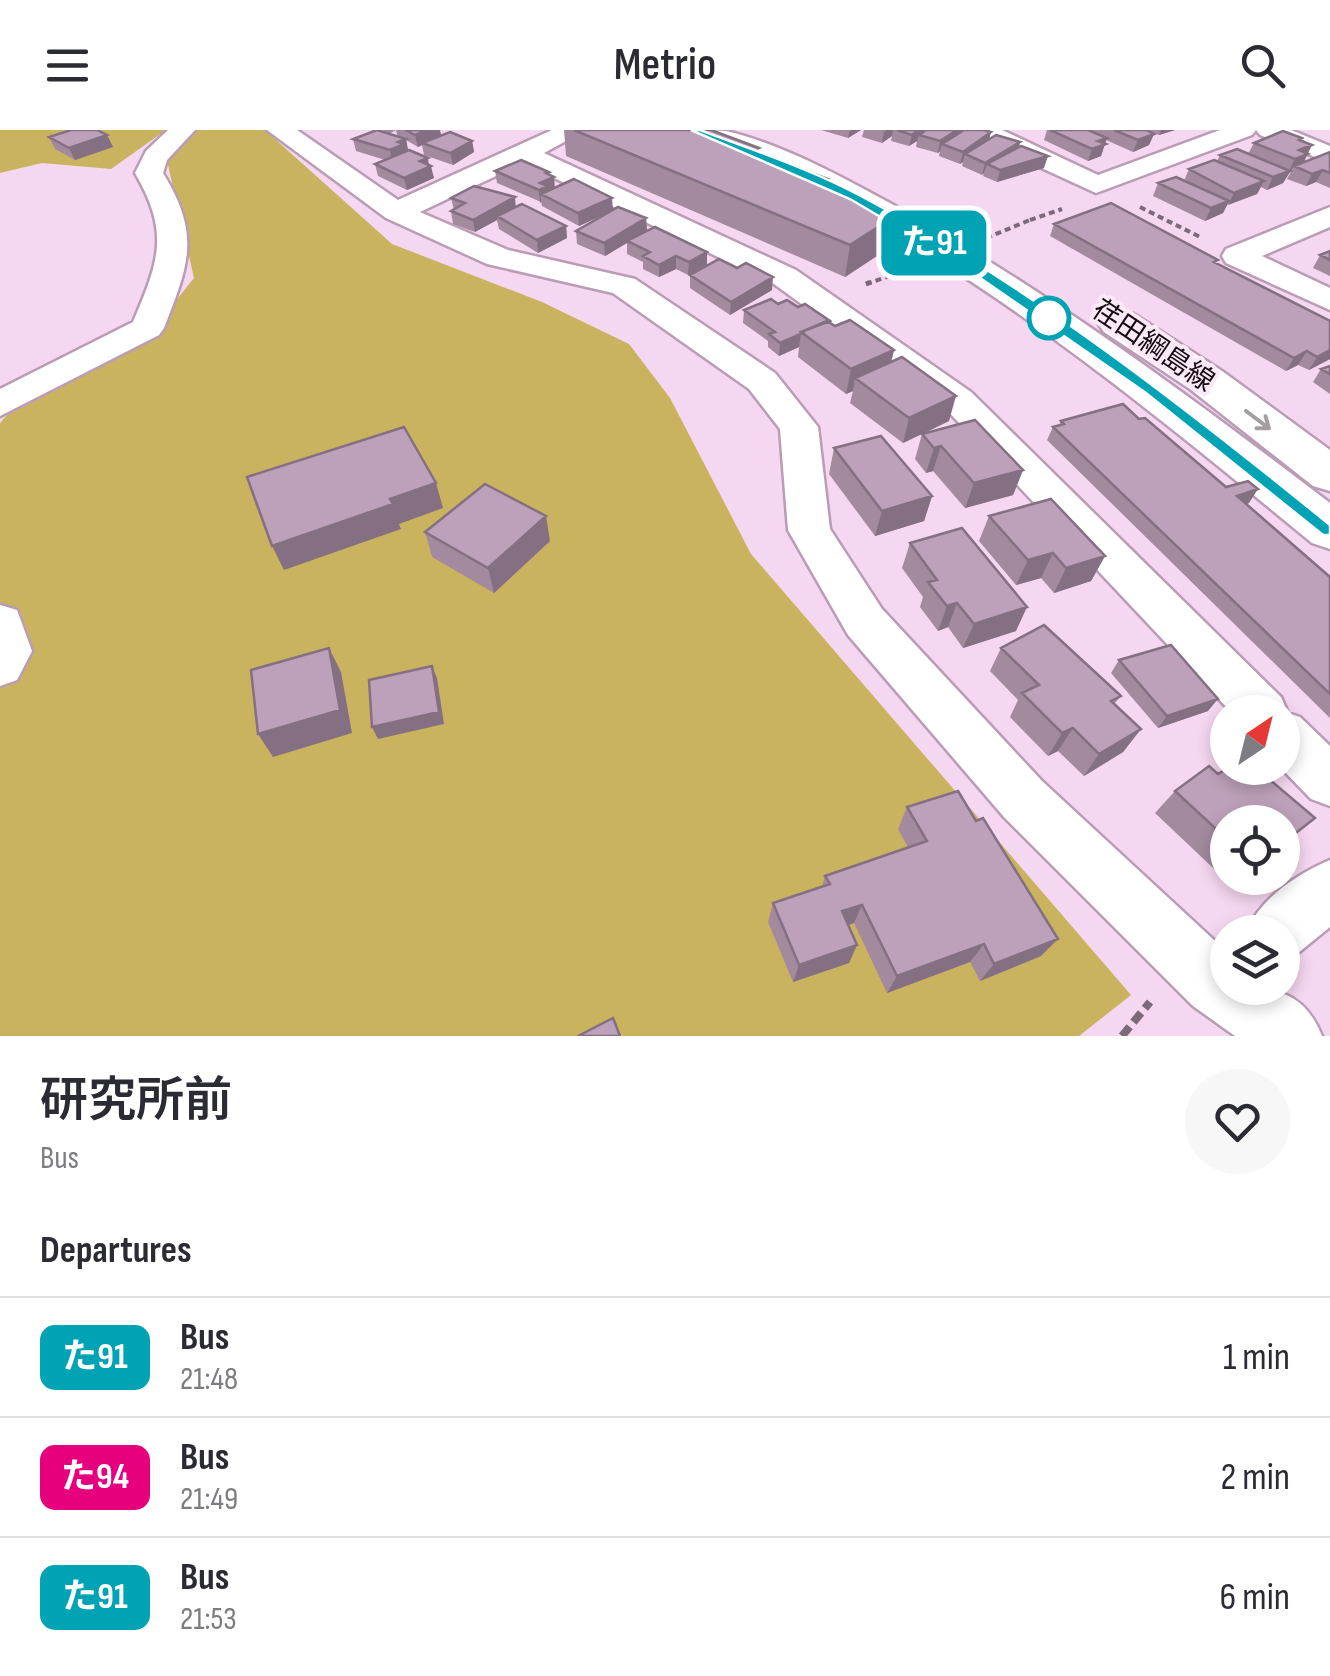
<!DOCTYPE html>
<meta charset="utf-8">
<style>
:root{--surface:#fff;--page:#f7f7f7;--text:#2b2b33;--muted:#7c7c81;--line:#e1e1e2}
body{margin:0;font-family:"Sofia Sans Condensed","Noto Sans JP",sans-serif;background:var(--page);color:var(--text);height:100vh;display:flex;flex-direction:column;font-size:38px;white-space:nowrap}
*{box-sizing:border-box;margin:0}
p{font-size:32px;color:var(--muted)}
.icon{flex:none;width:55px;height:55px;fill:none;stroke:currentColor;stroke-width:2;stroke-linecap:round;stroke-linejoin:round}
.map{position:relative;height:906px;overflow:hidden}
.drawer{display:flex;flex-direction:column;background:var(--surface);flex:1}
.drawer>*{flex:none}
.badge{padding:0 20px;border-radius:15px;font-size:35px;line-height:65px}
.needle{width:65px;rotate:35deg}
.tools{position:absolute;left:1210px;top:565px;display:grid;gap:20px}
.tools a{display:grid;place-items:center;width:90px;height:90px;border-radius:50%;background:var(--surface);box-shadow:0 5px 15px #0003;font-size:50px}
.map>.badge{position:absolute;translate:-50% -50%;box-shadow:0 0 0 5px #fff}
h2{padding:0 40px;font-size:38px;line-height:90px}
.round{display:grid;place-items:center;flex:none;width:105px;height:105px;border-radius:52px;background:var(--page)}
.headline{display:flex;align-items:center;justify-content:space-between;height:170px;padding:0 40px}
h1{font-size:48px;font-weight:600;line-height:75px}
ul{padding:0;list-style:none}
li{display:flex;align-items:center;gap:30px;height:120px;padding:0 40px;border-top:2px solid var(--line)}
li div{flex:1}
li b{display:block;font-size:38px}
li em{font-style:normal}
li .badge{min-width:110px;font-weight:700;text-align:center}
header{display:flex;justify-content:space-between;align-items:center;height:130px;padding:0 40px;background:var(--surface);font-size:45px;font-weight:600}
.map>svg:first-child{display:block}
.forest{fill:#cab35f}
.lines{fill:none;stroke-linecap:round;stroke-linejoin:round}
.street-casing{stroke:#ba9cb5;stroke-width:5}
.secondary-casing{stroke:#ba9cb5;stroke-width:5}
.path-far2{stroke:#7c6979;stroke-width:4;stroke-dasharray:6 4;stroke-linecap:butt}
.path-far1{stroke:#7c6979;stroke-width:5;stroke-dasharray:8 4;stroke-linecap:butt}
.path{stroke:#7c6979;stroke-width:8;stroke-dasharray:12 6;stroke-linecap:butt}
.street{fill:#fff;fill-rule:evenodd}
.secondary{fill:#fff;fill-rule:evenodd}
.path-bridge{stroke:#7c6979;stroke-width:4;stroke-dasharray:6 4;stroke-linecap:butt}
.wall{fill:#a38a9f}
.shaded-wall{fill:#847082}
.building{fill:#bda0b9;stroke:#847082;stroke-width:2.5}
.oneway{stroke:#a29ea1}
.line{fill:#00a3b4;stroke:#fff;stroke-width:2.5}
.stop-dot{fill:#fff;stroke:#00a3b4;stroke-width:5}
.labels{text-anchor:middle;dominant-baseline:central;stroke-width:8;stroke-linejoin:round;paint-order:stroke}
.far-street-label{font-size:28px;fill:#160c14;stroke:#fce9f8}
</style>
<header><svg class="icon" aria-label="menu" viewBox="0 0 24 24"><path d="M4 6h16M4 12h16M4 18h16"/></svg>Metrio<svg class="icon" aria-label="search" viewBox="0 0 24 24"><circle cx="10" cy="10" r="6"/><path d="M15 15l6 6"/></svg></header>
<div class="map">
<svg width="1330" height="906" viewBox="0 0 1330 906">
<rect width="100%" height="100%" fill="#f6d7f1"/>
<path class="forest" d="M0 0H166L111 39 42 33 0 43Z
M187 0H265L392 114 542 172 629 214 670 268 751 424 1131 865 1079 906H0V293L7 285 138 218 194 148 165 22Z"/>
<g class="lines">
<defs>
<path id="street" d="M168 0H195L167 30 163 43C201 105 189 134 164 198L159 205 0 286V259L133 192C159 131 170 103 135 43L146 21Z
M267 0H297L398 70 552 0H586L544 23 796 140 971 262 1281 567 1288 583 1300 587 1330 616V676L1311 669 1281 638 1282 582H1231L945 278 774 154 523 33 420 82 508 120 635 149 775 243 818 297 830 399 882 479 1042 651 1228 823V858C1273 858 1303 859 1322 906H1235L1193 876 1004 687 848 505 788 400 780 299 749 259 613 163 487 134 386 88Z
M966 0H1002L1098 45 1220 0H1256L1252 5 1096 63 970 5Z
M1256 0H1291L1330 16V33L1260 5Z
M1330 77V97L1262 126 1330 158V180L1226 133 1222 126 1226 119Z
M0 475 17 480 32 521 17 550 0 556Z
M1330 730V797L1298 823 1282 830V802H1247C1259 769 1297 744 1330 730Z"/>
<path id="secondary" d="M681 0C695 0 712 0 726 1 783 14 848 50 899 78 1051 163 1191 267 1330 373V419L1312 413C1159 287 1002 157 825 65 780 42 732 25 685 7Z
M1119 181 1134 184 1222 241 1330 320V361L1313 356 1190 259 1104 202 1098 193 1104 184Z"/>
</defs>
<use href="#street" class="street-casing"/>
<use href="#secondary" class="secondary-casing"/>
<path class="path-far2" d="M1140 77 1200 107
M1030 90 1062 79
M866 154 902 142"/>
<path class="path-far1" d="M866 154 871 152"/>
<path class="path" d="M1122 906 1150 872"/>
<use href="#street" class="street"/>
<use href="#secondary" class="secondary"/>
<path class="path-bridge" d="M903 142 1030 90"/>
</g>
<path class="wall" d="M382 0H440L441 5 472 11 474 22 453 35 424 25 422 15 418 17 406 10 408 20 429 35 434 48 407 60 378 46 375 34 385 30 356 21 353 9 397 5 396 0 389 4Z
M564 0H711L758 27 809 47 828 49 827 56 898 84 892 116 845 147 566 26Z
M821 0H861L848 8Z
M864 0H984L991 2 989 9 1020 12 1019 18 1044 38 997 52 983 46 984 43 982 45 962 36 963 32 960 34 939 26 940 21 938 23 916 17 917 11 909 16 891 11 892 6 882 13 862 7Z
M1047 0H1146L1154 4 1149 15 1133 22 1106 10 1101 26 1088 31 1044 10Z
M1147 0H1175L1159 5Z
M107 5 113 17 75 30 55 19 49 7Z
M1300 10 1307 23 1304 33 1330 22V58L1316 52 1306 56 1287 49 1292 40 1290 41 1283 53 1267 60 1261 57 1257 64 1227 75 1223 83 1205 91 1153 66 1158 53 1184 51 1189 39 1217 31 1220 25 1248 24 1254 13Z
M495 41 549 42 555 58 613 80 646 88 647 101 707 135 688 145 676 139 659 147 643 139V132L627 124V113L605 126 577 114 576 101 610 82 579 96 542 76 541 72 497 53Z
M451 68 516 77 566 96 567 108 538 123 499 99 497 90 475 102 453 94 451 81 454 80Z
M1054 94 1217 133 1330 191V229L1309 240 1298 235 1286 241 1050 106Z
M1330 121V146L1313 138 1320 125Z
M690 145 772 160 730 185 690 158Z
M778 174 798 177 835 196 894 220 891 232 949 291 922 304 1023 340 1013 365 965 378 933 341 926 343 915 329 922 304 903 313 850 273 853 261 846 264 798 227 799 217 779 226 768 217V211L743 193 744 180Z
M1330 236V264L1313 252 1321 239Z
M1139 289 1226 357 1249 373 1246 374 1330 447V588L1047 310 1053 297 1059 295 1061 291Z
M834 318 932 366 924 391 875 406 829 344Z
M989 386 1105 426 1091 451 1054 463 1041 448 1016 455 979 411Z
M425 402 550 411 494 463 432 427Z
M910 413 1016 501 963 518 948 497 938 501 920 477 923 467 902 438Z
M1001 518 1121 566 1114 574 1141 599 1123 622 1084 646 1058 621 1048 626 1010 587 1018 570 990 541Z
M1119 530 1208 581 1158 598 1111 543Z
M1175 661 1228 692V748H1242L1232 756 1155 683Z
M907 677 1041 826 980 851 970 832 887 863 854 793 848 795 857 815 849 833 793 852 768 792 773 773 822 757 825 746 908 717 898 699Z"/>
<path class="shaded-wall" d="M426 0H440L441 6 418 17 415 5Z
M850 0H861L848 8Z
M887 0H893L892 6 882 13 884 2Z
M918 0H933L919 5 917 11 909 16 912 5Z
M957 0H964L942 14 940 21 938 23 940 11Z
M1161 0H1175L1159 5Z
M991 2 988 14 965 24 963 32 960 34 963 22Z
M1154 4 1149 15 1133 22 1138 10Z
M107 5 113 17 75 30 69 18Z
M1107 8 1101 26 1088 31 1092 19 1098 11Z
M406 9 408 20 392 32 390 20 398 12Z
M472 11 474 22 453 35 450 23Z
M1020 12 1017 24 987 34 984 43 982 45 985 33Z
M1312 15 1302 36H1294L1283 53 1267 60 1273 47 1289 41 1299 20Z
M1048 26 1044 38 997 52 1000 40Z
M428 28 429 37 431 36 434 48 407 60 404 48 420 31Z
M1323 40 1316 52 1306 56 1312 44Z
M549 42 550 49 554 47 555 59 542 66 541 64V72L540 73 539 60 546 43Z
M1264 51 1257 64 1228 75 1234 63Z
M515 67 516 80 497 86V90L475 102 473 90Z
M612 68 613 80 579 96 578 83Z
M1229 71 1223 83 1205 91 1211 78Z
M898 84 892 116 845 147 850 115Z
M646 88 647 101 605 126 604 113Z
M566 96 567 108 538 123 537 110Z
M707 122V135L688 145 689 132Z
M676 126V139L659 147V135Z
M773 147 772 160 730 185 731 172Z
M801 204 799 217 779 226 780 213Z
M894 220 888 245 855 248 853 261 846 264 851 239Z
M1330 220V229L1309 240 1317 227Z
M1307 221 1298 235 1286 241 1294 228Z
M956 266 949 291 903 313 909 288Z
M941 316 933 341 926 343 934 318Z
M1023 340 1013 365 965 378 974 353Z
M436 353 443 378 399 394 401 399 284 440 272 416 390 369Z
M1258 359 1249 373 1228 380 1237 366Z
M932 366 924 391 875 406 882 381Z
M546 386 550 411 494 463 488 438Z
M1053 423 1041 448 1016 455 1028 430Z
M1105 426 1091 451 1054 463 1066 438Z
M957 473 948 497 938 501 947 476Z
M1027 477 1016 501 963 518 974 494Z
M329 518 341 542 352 603 273 627 258 604Z
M432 536 437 548 444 594 378 609 372 597Z
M1218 569 1208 581 1158 598 1167 586Z
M1073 598 1058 621 1048 626 1062 603Z
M1141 599 1123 622 1084 646 1099 624Z
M862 775 854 793 834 800 842 781Z
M1058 809 1041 826 980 851 994 834Z
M984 814 970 832 887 863 897 846Z
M857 815 849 833 793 852 799 835Z"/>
<path class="building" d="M71 0H97L107 5 69 18 49 7Z
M377 0 406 9 398 12 404 14 390 20 353 9Z
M406 0H426L415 5Z
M574 0H711L759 18 749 23 809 47 815 44 828 49 820 54 898 84 850 115Z
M897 0H918L912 5Z
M926 0H957L940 11 919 5Z
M964 0H984L991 2 963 22 942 14Z
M1050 0H1088L1107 8 1098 11 1106 14 1092 19Z
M1114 0H1146L1154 4 1138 10Z
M1283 1 1302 8 1299 10 1312 15 1299 20 1308 24 1295 29 1254 13Z
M450 2 472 11 450 23 422 13Z
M996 5 1020 12 985 33 965 24Z
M1021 16 1048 26 1000 40 987 34Z
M1237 19 1290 41 1273 47 1220 25Z
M409 20 428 28 420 31 431 36 404 48 375 34Z
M1330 22V43L1323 40 1312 44 1294 36Z
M521 30 549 42 546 43 554 47 540 53 547 56 539 60 495 41Z
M1214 30 1264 51 1234 63 1189 39Z
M1176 47 1229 71 1211 78 1158 53Z
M574 49 612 68 578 83 541 64Z
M474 56 515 67 473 90 451 81 465 73 451 68Z
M1111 73 1218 130 1214 132 1330 191V220L1317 227 1307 221 1294 228 1054 94Z
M522 74 566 96 537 110 497 86Z
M618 77 646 88 604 113 576 101Z
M655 97 707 122 689 132 676 126 659 135 643 126 650 122 627 111Z
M1330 121V130L1320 125Z
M719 129 737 138 746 133 773 147 731 172 690 145Z
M771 169 778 174 787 170 798 177 805 174 830 191 801 202 803 203 780 213 769 204 775 202 744 180Z
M850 190 894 220 851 239 801 202 827 191 835 196Z
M902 227 956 266 909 288 855 248Z
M1330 236V244L1321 239Z
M1123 274 1139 289 1145 288 1226 357 1248 351 1258 359 1237 366 1330 447V564L1053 297 1064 294 1061 291Z
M975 290 1023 340 974 353 941 316 934 318 922 304Z
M404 297 436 353 390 369 393 374 272 416 247 347Z
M881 306 932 366 882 381 834 318Z
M485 354 546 386 488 438 425 402Z
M1051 369 1105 426 1066 438 1053 423 1028 430 989 386Z
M962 398 1027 477 974 494 957 473 947 476 928 452 937 450 910 413Z
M1044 495 1121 566 1111 571 1141 599 1099 624 1073 598 1062 603 1022 563 1039 555 1001 518Z
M1171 515 1218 569 1167 586 1119 530Z
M329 518 340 580 258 604 251 540Z
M432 536 439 582 372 597 369 550Z
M1209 636 1218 644 1228 638H1256L1315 688 1282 714V692H1228V710L1175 661Z
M958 661 976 691 983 688 1058 809 994 834 984 814 897 846 862 775 842 781 857 815 799 835 773 773 830 754 825 746 927 711 907 677Z
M613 888 620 906H578Z"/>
<defs><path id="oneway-shaft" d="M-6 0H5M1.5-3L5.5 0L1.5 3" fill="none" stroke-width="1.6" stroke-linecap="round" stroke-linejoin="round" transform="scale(2.5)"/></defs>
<use class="oneway" href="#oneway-shaft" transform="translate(1258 290) rotate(37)"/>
<path class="line" d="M691 0H700C753 20 811 39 861 66 1032 157 1185 277 1330 395V405H1323L1146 263 960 134 850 69Z"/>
<circle class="stop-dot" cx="1049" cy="188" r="20"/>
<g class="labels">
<g class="far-street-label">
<text transform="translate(1153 216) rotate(34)">荏田綱島線</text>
</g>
</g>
</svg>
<div class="tools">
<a><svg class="needle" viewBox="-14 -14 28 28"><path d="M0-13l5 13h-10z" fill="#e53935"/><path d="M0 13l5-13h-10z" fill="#7c7c81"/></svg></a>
<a><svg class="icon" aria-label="locate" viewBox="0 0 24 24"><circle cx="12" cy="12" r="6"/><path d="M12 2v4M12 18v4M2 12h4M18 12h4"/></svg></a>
<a><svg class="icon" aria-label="layers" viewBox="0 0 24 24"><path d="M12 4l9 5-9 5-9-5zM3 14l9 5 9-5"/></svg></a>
</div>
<b class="badge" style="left:934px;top:113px;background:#00a3b4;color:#fff">た91</b>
</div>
<section class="drawer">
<div class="headline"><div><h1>研究所前</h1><p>Bus</p></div><a class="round"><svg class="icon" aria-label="heart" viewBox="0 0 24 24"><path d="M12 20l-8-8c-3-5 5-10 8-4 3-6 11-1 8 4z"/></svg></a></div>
<h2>Departures</h2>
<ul>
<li><span class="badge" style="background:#00a3b4;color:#fff">た91</span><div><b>Bus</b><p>21:48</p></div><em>1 min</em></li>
<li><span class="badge" style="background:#e6007e;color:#fff">た94</span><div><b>Bus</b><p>21:49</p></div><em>2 min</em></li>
<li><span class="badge" style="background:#00a3b4;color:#fff">た91</span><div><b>Bus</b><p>21:53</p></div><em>6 min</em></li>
</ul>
</section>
